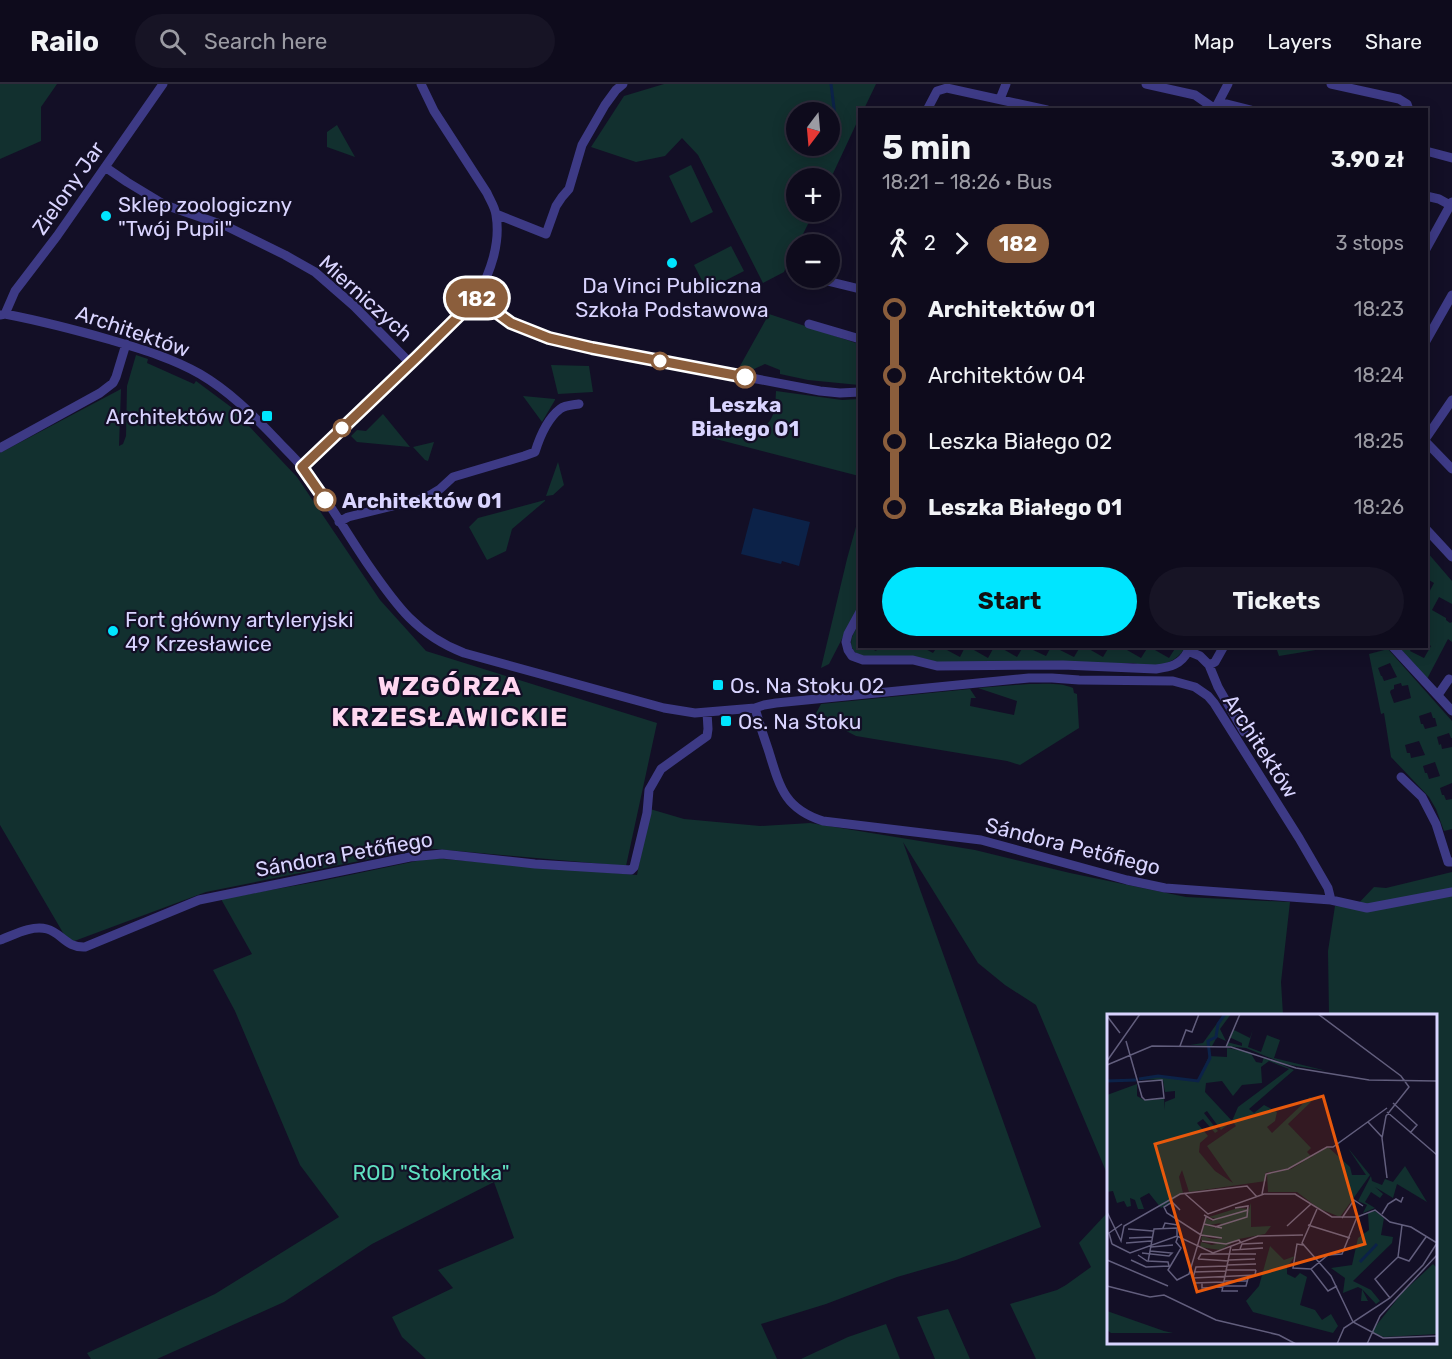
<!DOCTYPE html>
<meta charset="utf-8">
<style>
:root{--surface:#0e0b1c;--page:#171425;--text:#f1f3f6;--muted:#9b9ba3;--line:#2e2b3b;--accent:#00e5ff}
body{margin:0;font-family:Rubik,sans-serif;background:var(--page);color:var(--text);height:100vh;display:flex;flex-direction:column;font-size:22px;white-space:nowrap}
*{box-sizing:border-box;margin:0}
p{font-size:20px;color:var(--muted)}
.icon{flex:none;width:33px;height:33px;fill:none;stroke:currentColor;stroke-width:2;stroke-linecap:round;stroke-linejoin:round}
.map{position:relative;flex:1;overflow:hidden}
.details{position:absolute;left:858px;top:24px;width:570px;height:540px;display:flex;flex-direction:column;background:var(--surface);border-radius:0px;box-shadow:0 3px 15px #0003,0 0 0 2px var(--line)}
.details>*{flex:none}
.badge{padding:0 12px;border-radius:20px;font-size:21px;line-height:39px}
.needle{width:39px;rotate:196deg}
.tools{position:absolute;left:786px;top:18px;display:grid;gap:12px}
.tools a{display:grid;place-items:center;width:54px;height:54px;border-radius:50%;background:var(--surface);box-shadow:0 3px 15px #0003,0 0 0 2px var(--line);font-size:30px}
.map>.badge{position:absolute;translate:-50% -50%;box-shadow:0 0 0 3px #fff}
.legs{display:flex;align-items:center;gap:9px;height:66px;padding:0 24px;font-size:20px}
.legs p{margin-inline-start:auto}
.summary{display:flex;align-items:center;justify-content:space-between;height:102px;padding:0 24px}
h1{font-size:33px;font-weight:700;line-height:45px}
.primary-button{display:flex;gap:12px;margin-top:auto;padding:12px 24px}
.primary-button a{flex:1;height:69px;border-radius:36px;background:var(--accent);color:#111;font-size:24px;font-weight:700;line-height:69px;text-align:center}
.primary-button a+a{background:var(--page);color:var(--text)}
ul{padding:0 24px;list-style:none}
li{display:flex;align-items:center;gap:21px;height:66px;font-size:22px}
li i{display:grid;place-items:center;width:9px;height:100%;margin:0 8px;background:currentColor}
li i::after{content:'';width:15px;height:15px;margin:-8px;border:4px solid;border-radius:50%;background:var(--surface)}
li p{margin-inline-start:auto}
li:first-child i{background:linear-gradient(#0000 50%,currentColor 0)}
li:last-child i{background:linear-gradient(currentColor 50%,#0000 0)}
header{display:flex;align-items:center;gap:36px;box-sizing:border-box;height:84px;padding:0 30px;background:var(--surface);border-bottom:2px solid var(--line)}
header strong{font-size:28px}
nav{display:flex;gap:33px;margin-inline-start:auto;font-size:21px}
.search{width:420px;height:54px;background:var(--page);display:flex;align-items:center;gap:15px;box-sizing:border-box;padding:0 21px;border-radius:33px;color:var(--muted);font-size:22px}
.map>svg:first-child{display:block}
.green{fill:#12302f;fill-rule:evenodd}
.water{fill:#0c2248}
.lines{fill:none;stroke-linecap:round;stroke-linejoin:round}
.stream{stroke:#0c2248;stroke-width:3}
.minor{stroke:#3d3a85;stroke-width:9}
.line-1-casing{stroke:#fff;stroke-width:14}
.line-1{stroke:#8b5e3c;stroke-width:9}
.poi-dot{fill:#00e5ff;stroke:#130f26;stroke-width:2}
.stop-1-dot{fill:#fff;stroke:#8b5e3c;stroke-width:3}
.labels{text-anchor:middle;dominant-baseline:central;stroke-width:4.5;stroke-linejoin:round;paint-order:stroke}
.street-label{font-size:21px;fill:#d9d4ff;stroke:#130f26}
.poi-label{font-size:21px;fill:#d9d4ff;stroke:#130f26;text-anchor:start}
.stop-label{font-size:21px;font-weight:bold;fill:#d9d4ff;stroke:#130f26}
.park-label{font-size:21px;fill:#5fe0c0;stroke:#130f26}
.district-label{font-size:27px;font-weight:bold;letter-spacing:1.5px;fill:#ffd6f0;stroke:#130f26}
.inset-river{fill:none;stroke:#0c2248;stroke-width:3}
.inset-road{fill:none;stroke:#625e7d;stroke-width:1.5}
.view{fill:#e8590c;fill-opacity:0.15;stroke:#e8590c;stroke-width:3}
.inset-edge{fill:none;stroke:#d9d4ff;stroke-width:3}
</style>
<header>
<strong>Railo</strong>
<div class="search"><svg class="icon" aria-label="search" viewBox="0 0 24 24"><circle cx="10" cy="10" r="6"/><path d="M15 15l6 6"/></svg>Search here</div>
<nav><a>Map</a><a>Layers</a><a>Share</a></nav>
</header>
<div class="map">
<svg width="1452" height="1275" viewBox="0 0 1452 1275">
<rect width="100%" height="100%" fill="#130f26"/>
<path class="green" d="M0 0H57L41 23V57L0 75Z
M664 0H876L864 25 860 26 859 34 830 96V94H796V128H814L798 160H796L784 188 763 199 698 71 682 54 665 72 636 78 591 63 624 12ZM796 28H830V62H796Z
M337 41 355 73 327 63V48Z
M691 81 713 128 691 139 669 92Z
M731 162 744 187 707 206 694 181Z
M769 230 859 260V301L808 296 780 290V286L765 280 754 285 740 282Z
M136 271 148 275 147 279 194 300 196 297 231 323 297 393 380 516 426 567 657 639 626 782 424 764 206 808 69 859 0 741V369L121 305 119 362 123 360 126 352 127 302Z
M551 281 589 282 593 308 558 310Z
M776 307 842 316 859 315V392L712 354 713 348C719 347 726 344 732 344 736 344 741 346 746 346 774 346 775 329 776 307Z
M523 312 555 315V316L542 338Z
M383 330 410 363 357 358 351 352 357 346 366 347Z
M434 358 428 377 425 376 413 363Z
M558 378 564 401 553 411 546 412Z
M545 416V417L512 445 506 467 487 476 469 443 478 434Z
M859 432V522L829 580 821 584 847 475Z
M1427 468 1452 497V520L1439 513 1432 526 1446 534V536L1450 539 1452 538V558L1448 555 1427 595 1398 563H1412L1410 567 1424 574 1431 562 1427 559V512L1434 499 1427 495Z
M859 541 860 562 868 563 876 567 879 563H903L906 564 908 563 920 562 933 569 937 563H946L945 565 960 573 965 563H975L974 566 988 574 994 563H1004L1003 565 1017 573 1023 563 1032 562 1031 565 1046 572 1051 563 1061 562 1060 566 1074 573 1080 563 1090 562 1089 565 1103 573 1109 563 1128 562 1127 566 1141 574 1148 563H1157L1155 566 1169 574 1176 563H1184V565C1173 583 1151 584 1133 579H935L863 573C860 572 857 571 855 568 847 560 853 548 859 541Z
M1276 563V562L1334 563 1279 572Z
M1388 565 1452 637V654H1451L1449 649 1437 653 1439 661 1441 660 1442 665 1452 663V699L1440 704 1442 711H1444L1446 716 1452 715V745L1444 747 1436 725 1429 713 1391 673 1384 629 1381 630 1369 570ZM1390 579 1397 593 1384 597 1382 592H1381L1378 584ZM1401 599 1402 602 1408 601 1411 614 1394 619 1390 608 1391 606 1394 605V601ZM1431 628 1433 634H1435L1437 642 1425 645 1423 640H1421L1419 632ZM1419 657 1425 671 1411 674 1410 669H1407L1405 661ZM1435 678 1440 692 1429 695 1427 689H1425L1423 682Z
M1029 600C1043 600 1060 598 1073 604L1074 609 1077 610 1079 644 1020 681 1007 677 856 652 815 631 821 620 970 605 976 614H971L970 622 1014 631 1017 617 978 604Z
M650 725 684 735 760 742 810 739 975 766 1070 789 1186 813 1290 818 1281 898 1283 931 1108 932V1092L1036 921 1005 901 978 879 903 758 1041 1143 956 1176 897 1193 826 1220 761 1240 777 1275H426L402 1253 392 1233 453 1204 438 1186 514 1154 494 1098 372 1160 284 1218 157 1275H91L87 1269 215 1210 339 1133 300 1081 235 927 213 886 252 870 221 815 321 797 431 774 637 791Z
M1452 788V1275H1036L1010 1220 1057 1206 1066 1201 1091 1183 1079 1159 1108 1128V1258H1436V932L1329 931 1328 867 1335 822 1355 823 1374 803 1386 804Z
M948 1225 970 1275H935L917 1233Z
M886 1240 900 1275H801L848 1253Z"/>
<path class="water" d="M753 424 810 438 799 482 782 477 781 480 741 470Z"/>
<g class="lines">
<path class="stream" d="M831 0 838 56"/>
<path class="minor" d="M1146 0 1195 11 1215 25
M1331 0 1399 15 1407 20 1409 26
M1000 15 1006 0
M1219 18 1251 26
M1217 21 1228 0
M927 26 937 7 947 4 1047 26
M1426 67 1452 74
M105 83 127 98 165 121 226 142 285 171 315 188 354 222 410 279
M1426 112 1439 115 1450 121
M496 130 546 150 556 122 562 113 569 105 582 61 605 21 616 6 623 0
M1426 165 1452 118
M823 196 860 205
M477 214C489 223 500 233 512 240 530 250 552 255 572 260L820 307 840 309 860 308
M5 230 15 207 57 152 163 0
M0 231 5 230C41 237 76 246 111 256 141 265 172 274 200 290 229 307 252 330 275 354 284 364 295 374 303 384 327 414 347 450 369 482 396 521 417 551 464 569L664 624 695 629 755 624 764 621 776 619 1029 594H1052L1079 596 1173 597 1195 603 1208 612 1214 619 1299 754 1328 804 1331 816
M809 240 860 255
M1426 257 1452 211
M1426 354 1452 316
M1426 358 1452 385
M0 364 100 309 113 299 116 293 126 260
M302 383 477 214C490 188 501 160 496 131 495 123 490 116 487 109L434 27 421 0
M339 438 348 433 425 414 440 405 453 393 524 372 535 368C540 352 547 335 560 325 565 321 573 321 579 320
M1426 445 1452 473
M860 528 848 550 846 558 848 566 852 572 863 576H913L937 582 1063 581 1156 585C1170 583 1181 581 1188 567
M1392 562 1452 627
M1188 564V567L1200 572 1209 581 1218 603 1244 648
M1209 581 1215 578 1224 562
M1438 611 1449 595
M755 624C759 639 764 653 769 668 780 704 785 725 823 737L981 756 1127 796 1165 804 1331 816 1367 824 1452 808
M1401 693 1422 713 1436 740 1448 778H1452
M0 856C14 851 31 841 47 845 62 849 66 864 85 863L199 816 410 773 442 770 535 780 631 786 634 783 647 729 649 706 661 685 707 652 708 645 707 628"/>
</g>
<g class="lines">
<defs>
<path id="line-1" d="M325 416 302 383 418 272 477 214 511 239 549 254 592 264 745 293"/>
</defs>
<use href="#line-1" class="line-1-casing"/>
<use href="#line-1" class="line-1"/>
</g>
<g class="poi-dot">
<circle cx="106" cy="132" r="6"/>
<circle cx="672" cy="179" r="6"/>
<rect x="261" y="326" width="12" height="12" rx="3"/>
<circle cx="113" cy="547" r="6"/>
<rect x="712" y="595" width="12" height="12" rx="3"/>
<rect x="720" y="631" width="12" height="12" rx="3"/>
</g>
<g class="stop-1-dot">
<circle cx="660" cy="277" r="8"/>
<circle cx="745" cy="293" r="10"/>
<circle cx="342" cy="344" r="8"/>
<circle cx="325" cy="416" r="10"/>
</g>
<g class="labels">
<g class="street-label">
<text transform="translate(68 104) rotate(-55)">Zielony Jar</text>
<text transform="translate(366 214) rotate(42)">Mierniczych</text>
<text transform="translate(133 247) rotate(19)">Architektów</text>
<text transform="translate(1261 662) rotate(57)">Architektów</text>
<text transform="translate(1073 762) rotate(14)">Sándora Petőfiego</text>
<text transform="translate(344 770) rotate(-10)">Sándora Petőfiego</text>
</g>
<g class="poi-label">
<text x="118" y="120">Sklep zoologiczny<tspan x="118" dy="24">"Twój Pupil"</tspan></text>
<text x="672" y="201" text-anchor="middle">Da Vinci Publiczna<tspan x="672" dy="24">Szkoła Podstawowa</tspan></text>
<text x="255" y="332" text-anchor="end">Architektów 02</text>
<text x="125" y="535">Fort główny artyleryjski<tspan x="125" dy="24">49 Krzesławice</tspan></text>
<text x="730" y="601">Os. Na Stoku 02</text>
<text x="738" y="637">Os. Na Stoku</text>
</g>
<g class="stop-label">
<text x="745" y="320">Leszka<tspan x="745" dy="24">Białego 01</tspan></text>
<text x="342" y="416" text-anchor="start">Architektów 01</text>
</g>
<g class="park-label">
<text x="431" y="1088">ROD "Stokrotka"</text>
</g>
<g class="district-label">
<text x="450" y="602">WZGÓRZA<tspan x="450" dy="31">KRZESŁAWICKIE</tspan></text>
</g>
</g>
<g transform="translate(1107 930)">
<rect width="330" height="330" fill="#130f26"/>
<path d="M124 0 113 15 119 27 110 23 105 32 83 31 96 29 116 1ZM146 15 141 33 154 38 160 21 173 26 167 44 220 57 178 50 139 34 120 32V28L135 32V29L122 23 127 16 143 24ZM120 34 143 38 149 48 155 49 157 43 187 56 142 95 147 99 157 91 170 98 168 107 160 113 165 119 203 83 206 86 181 110 204 134 200 138 205 143 183 154 158 159 159 167 82 178 75 156 72 163 76 179 54 194 42 179 33 184 37 195H31L28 186 23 184 24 192 20 193 17 187 10 189 6 177 0 178V81L30 70V82L37 86 57 85 58 96V88L68 84V77L58 78 56 66 32 65 51 61 91 67 102 42 120 43ZM162 47 182 55 131 93 125 107 129 112 100 132 126 169 108 157 92 138 93 129 101 122 90 109 96 105 108 119 111 117 97 99 100 97 114 116 125 107 98 78 99 69 115 67 126 82 135 71 155 69 154 53ZM221 133 243 153 245 161H259L241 134 263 161 233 203 211 194 190 178H161L160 160 184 155ZM298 152 320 188 290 170 286 184 268 173 276 180 273 184 264 178 258 188 268 194 256 199 260 191 251 187 264 162 265 167 275 171 278 165 286 168ZM144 189V213L164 212 158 220 132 225 113 236 93 233 94 228 105 231 110 230 94 226 95 222 106 225 116 224 95 221 97 211 110 214 114 209 103 211 98 210 99 204 105 207 110 205 102 203 131 194 142 195ZM268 197 277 204 274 221 286 223 285 229 246 267 264 276 273 287 269 290 255 275 261 287H254L255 275 251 273 236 279 238 264 224 254 245 251 251 224 262 216 261 199ZM163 232 177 246 188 242 180 253V260L188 264 193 259 200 263 193 291 208 296 215 306 224 300 231 312 226 319 146 298 139 287 152 272ZM326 250 330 254V320L277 323 264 318 295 279ZM0 297 57 317 66 319H4L0 316Z" fill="#12302f" fill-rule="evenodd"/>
<path class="inset-river" d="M32 65 51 62 91 67 103 44 101 27 109 23 111 10 118 0M0 67 29 66M253 248 270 230"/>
<path class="inset-road" d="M211 0 294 62 302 73 279 102 275 124 280 164M0 2 13 19M19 27 35 83 38 86 57 84 55 66 31 68M73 32 79 16 85 18 92 0M119 33 133 0M0 47 33 0M0 51 45 32 124 33 189 54 262 66 330 67M286 89 310 111 303 119M280 98 330 141M261 108 275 123M77 179 101 200 157 180H188L225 203H250L268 196 283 208 304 213 330 229M155 180 159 160 181 155 220 133H226L280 94M210 195 195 229 224 262 246 308 276 324 330 322M73 196 65 188 57 193 60 199 94 221 115 224M0 198 14 227 17 212 73 180 140 172 150 183M275 200 281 190 289 185 294 188 296 183M97 201 106 206 141 196M235 204 247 186 256 192M97 210 115 214M201 211 243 224M180 212 204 190M108 213 140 203 141 192 128 194M56 214 58 209 71 211M21 215 46 217M71 222 69 228 74 234 61 256 70 266 82 260 99 203M22 224 45 223M95 227 119 230 132 226 134 229M19 229 44 227M5 230 23 239 70 222 106 239 151 222 196 221M5 230 2 219 15 210M196 231 190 230 186 254 204 255 221 241 235 240 250 203M124 232 115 277H131M44 233 66 231M133 235 135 230 156 229M125 236 156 234M35 239 62 242 65 239 43 237M291 243 302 247 319 223M291 243 295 211M91 245 94 240H149M91 245 122 247M0 246 61 272M24 246 39 253 62 252 61 248 40 247 31 241M122 246 148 245M41 248 47 215 70 214V222M120 251 149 250M204 255 221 277 230 272M119 256H149M87 258 119 257M86 264 148 261 149 256M86 264 89 253 120 252M86 264 87 269 117 268M117 267H141M95 269V274L115 273M0 272 43 283 57 281 109 306 172 321 189 330M116 272H139L142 261M283 284 268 265 291 243M230 330 237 314 283 284 316 251 330 229M260 330 273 302 330 241"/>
<path class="view" d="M216 82 258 230 90 278 48 130Z"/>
<rect width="330" height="330" class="inset-edge"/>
</g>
</svg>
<div class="tools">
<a><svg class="needle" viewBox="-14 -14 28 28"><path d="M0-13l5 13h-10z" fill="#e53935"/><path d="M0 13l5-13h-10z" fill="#9b9ba3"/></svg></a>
<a>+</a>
<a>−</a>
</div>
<b class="badge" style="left:477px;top:214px;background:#8b5e3c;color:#fff">182</b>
<section class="details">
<div class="summary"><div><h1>5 min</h1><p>18:21 – 18:26 · Bus</p></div><b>3.90 zł</b></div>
<div class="legs"><svg class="icon" aria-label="walk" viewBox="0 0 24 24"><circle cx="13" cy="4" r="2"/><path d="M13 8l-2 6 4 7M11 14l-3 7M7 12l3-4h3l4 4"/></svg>2<svg class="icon" aria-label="forward" viewBox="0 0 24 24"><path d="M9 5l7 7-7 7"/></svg><b class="badge" style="background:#8b5e3c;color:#fff">182</b><p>3 stops</p></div>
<ul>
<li><i style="color:#8b5e3c"></i><b>Architektów 01</b><p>18:23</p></li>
<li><i style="color:#8b5e3c"></i><span>Architektów 04</span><p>18:24</p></li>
<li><i style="color:#8b5e3c"></i><span>Leszka Białego 02</span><p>18:25</p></li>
<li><i style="color:#8b5e3c"></i><b>Leszka Białego 01</b><p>18:26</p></li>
</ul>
<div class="primary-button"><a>Start</a><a>Tickets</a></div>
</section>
</div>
